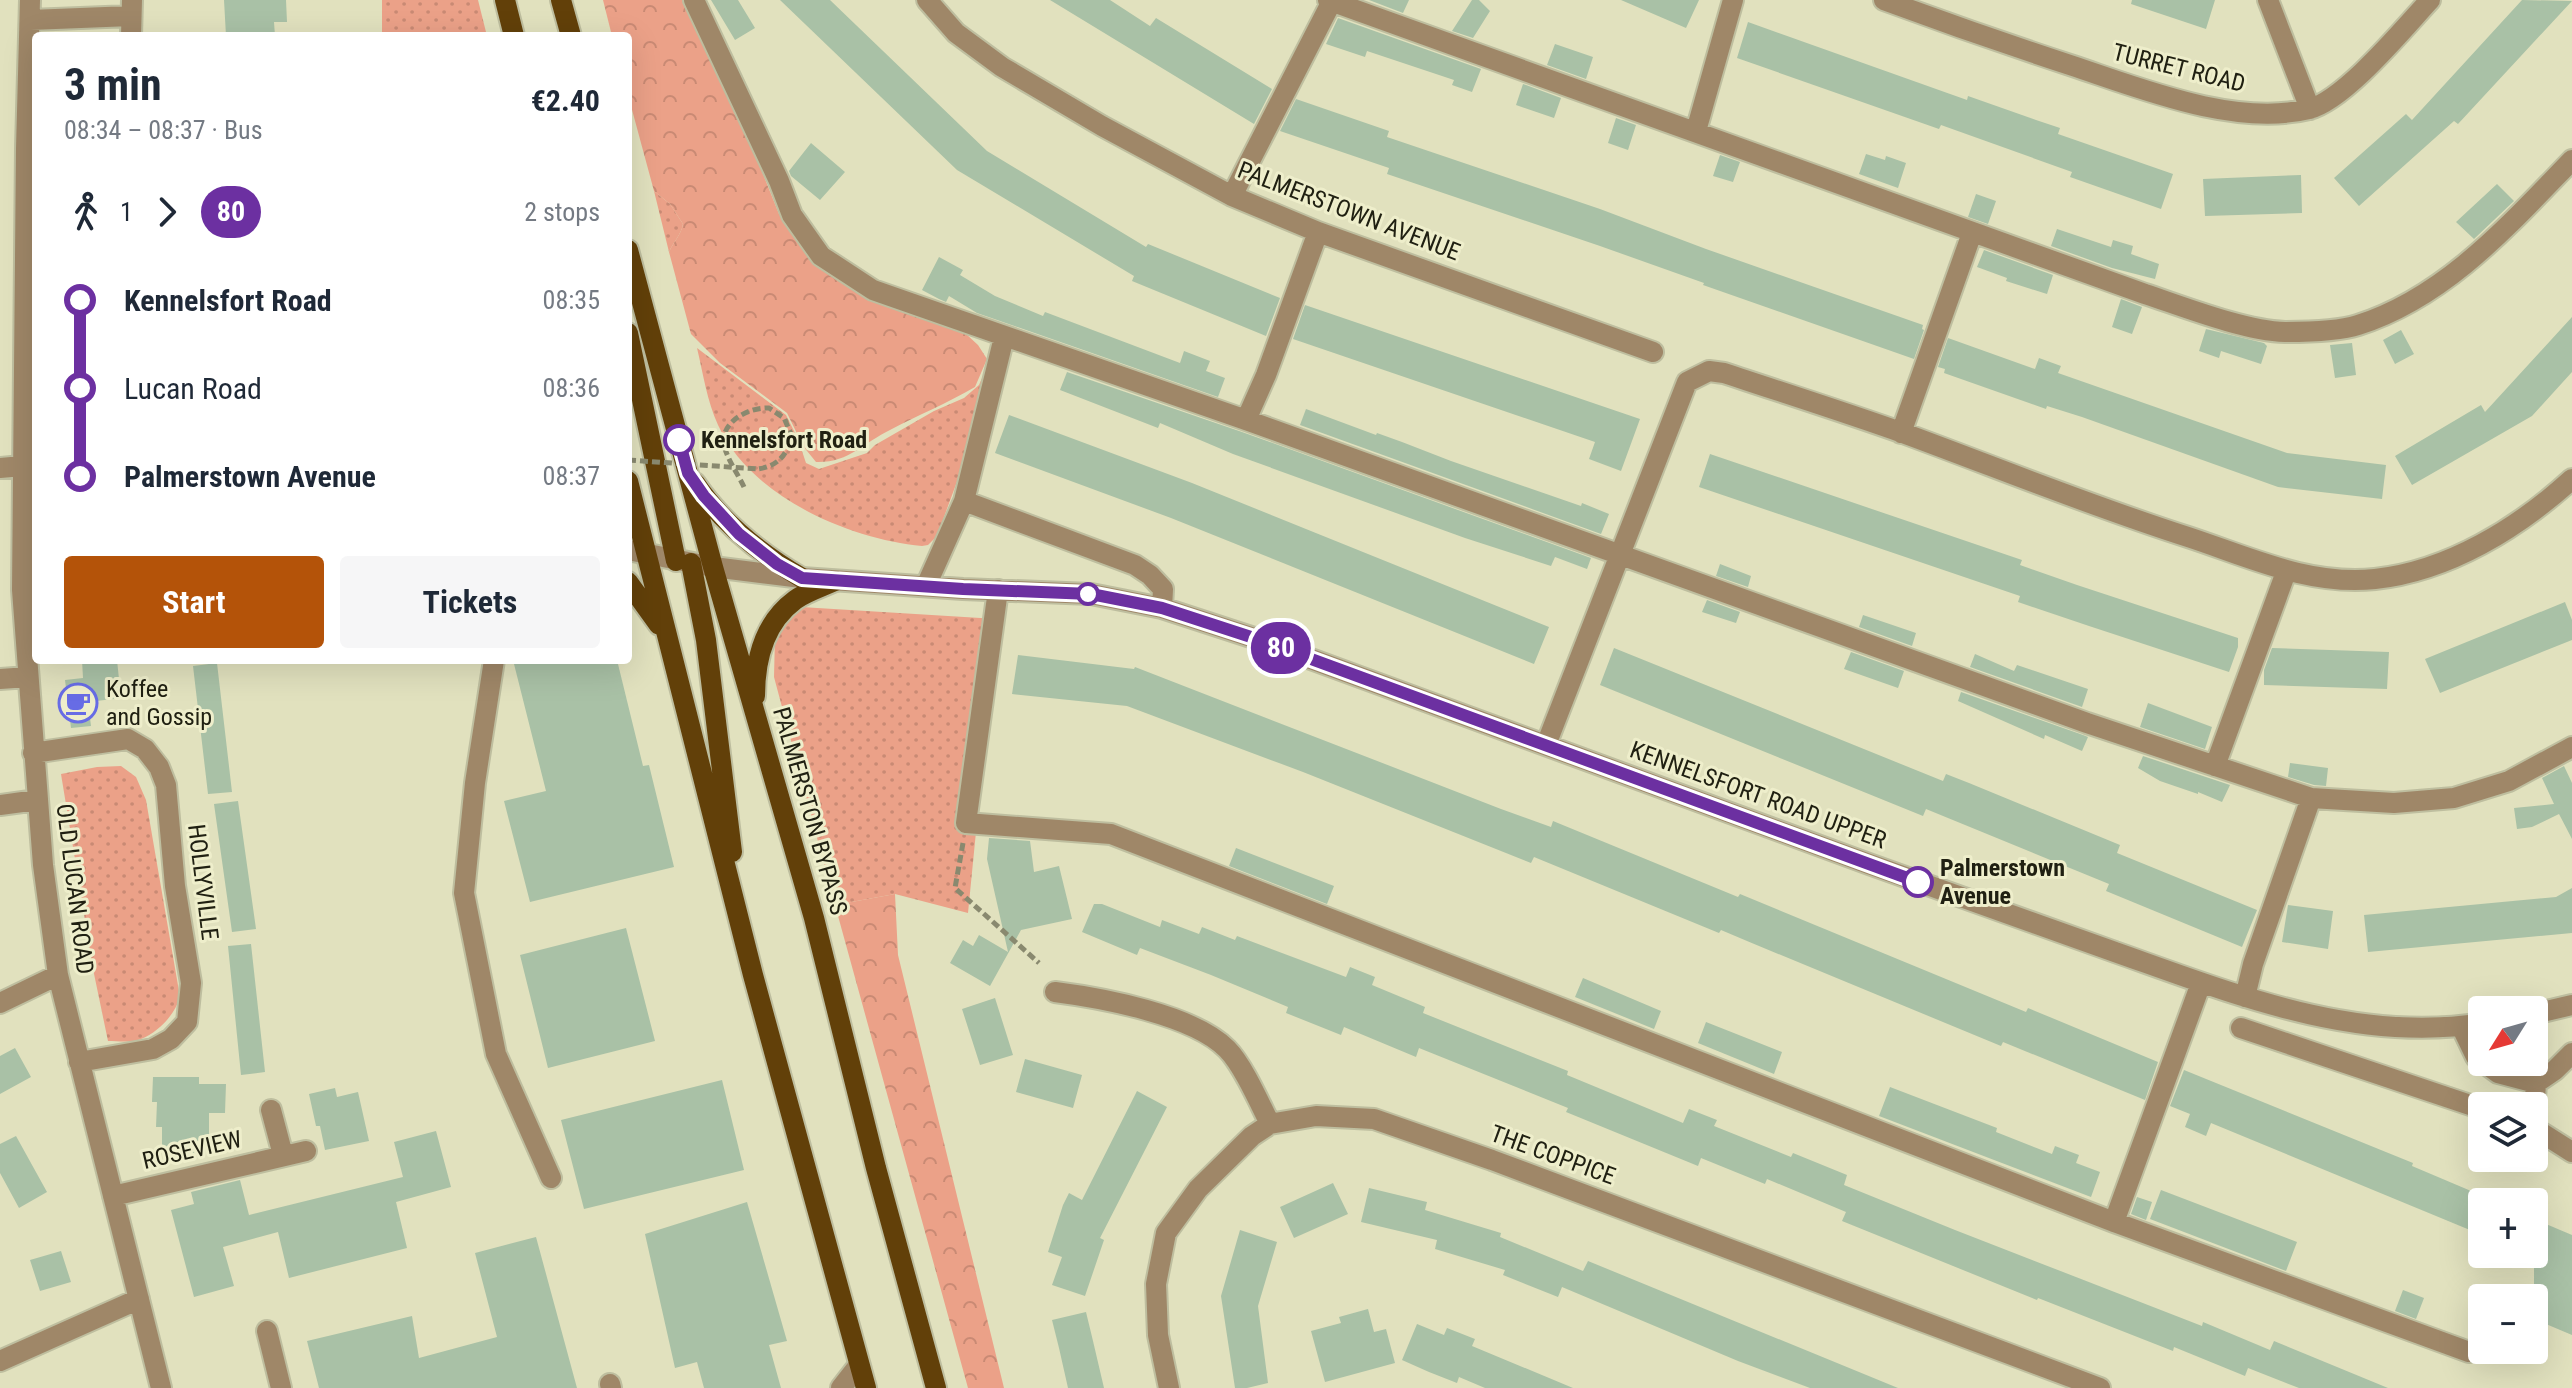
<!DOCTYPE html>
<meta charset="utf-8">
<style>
:root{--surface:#fff;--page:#f6f6f7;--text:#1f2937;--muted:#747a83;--accent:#b45309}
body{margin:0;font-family:"Roboto Condensed",sans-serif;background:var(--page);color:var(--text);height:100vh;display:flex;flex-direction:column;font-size:30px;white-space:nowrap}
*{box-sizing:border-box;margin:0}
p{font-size:26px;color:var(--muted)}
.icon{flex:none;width:44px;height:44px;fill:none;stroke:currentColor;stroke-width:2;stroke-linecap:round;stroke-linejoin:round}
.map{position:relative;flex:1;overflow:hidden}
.details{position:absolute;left:32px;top:32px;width:600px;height:632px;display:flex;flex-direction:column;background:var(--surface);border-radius:8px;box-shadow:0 8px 32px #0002}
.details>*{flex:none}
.badge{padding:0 16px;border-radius:26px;font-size:28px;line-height:52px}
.needle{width:52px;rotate:233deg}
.tools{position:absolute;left:2468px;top:996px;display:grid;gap:16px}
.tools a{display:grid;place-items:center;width:80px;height:80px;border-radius:8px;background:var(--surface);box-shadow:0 8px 32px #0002;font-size:40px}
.map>.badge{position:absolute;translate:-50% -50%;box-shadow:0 0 0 4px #fff}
.legs{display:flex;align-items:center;gap:12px;height:88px;padding:0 32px;font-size:26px}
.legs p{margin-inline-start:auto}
.head{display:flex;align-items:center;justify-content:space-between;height:136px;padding:0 32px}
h1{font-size:44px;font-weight:700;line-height:60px}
.cta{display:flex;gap:16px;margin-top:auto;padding:16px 32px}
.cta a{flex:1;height:92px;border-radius:8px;background:var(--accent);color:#fff;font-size:32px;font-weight:700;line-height:92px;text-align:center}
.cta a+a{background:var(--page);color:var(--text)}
ul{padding:0 32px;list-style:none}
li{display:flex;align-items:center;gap:28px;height:88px;font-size:30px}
li i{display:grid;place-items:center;width:12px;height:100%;margin:0 10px;background:currentColor}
li i::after{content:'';width:20px;height:20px;margin:-10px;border:6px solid;border-radius:50%;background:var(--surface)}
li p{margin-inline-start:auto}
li:first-child i{background:linear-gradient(#0000 50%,currentColor 0)}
li:last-child i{background:linear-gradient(currentColor 50%,#0000 0)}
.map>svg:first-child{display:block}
.grass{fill:url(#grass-dots)}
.forest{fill:url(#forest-crowns)}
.building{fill:#a9c1a6}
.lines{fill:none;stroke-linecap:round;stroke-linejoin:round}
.minor-casing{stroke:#bebe9f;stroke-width:24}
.major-casing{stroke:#bebe9f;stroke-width:24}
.path{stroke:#89896f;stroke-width:5;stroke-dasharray:8 4;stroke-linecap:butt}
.minor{stroke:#9f8768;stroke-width:20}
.major{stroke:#624009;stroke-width:20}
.path-bridge{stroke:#89896f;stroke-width:5;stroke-dasharray:8 4;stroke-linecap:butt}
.line-1-casing{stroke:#fff;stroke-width:18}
.line-1{stroke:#6c30a1;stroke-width:12}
.stop-1-dot{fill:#fff;stroke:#6c30a1;stroke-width:4}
.labels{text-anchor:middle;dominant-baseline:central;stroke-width:6;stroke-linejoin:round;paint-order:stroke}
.street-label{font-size:24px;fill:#202012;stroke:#eeeecb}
.stop-label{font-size:24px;font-weight:bold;fill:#202012;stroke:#eeeecb;text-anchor:start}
.poi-label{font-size:24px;fill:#202012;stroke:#eeeecb;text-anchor:start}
</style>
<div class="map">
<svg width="2572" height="1388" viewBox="0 0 2572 1388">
<defs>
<pattern id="grass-dots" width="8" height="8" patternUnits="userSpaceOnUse" patternTransform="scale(2)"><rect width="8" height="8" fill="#eba188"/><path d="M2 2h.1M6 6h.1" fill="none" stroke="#c98a74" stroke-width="1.8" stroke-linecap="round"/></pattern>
<pattern id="forest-crowns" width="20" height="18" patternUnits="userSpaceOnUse" patternTransform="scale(2)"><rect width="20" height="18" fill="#eba188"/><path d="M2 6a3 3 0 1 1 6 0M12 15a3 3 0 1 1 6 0" fill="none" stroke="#c98a74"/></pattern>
</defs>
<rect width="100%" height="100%" fill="#e1e1be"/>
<path class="grass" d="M382 0H478L487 36H382Z
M654 191 670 204 683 224C681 235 674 241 669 252Z
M697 348 786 415 798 439 806 463 819 469 867 453 875 445 934 411 964 398 979 385 987 367 969 449 937 536 928 545 922 546C848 539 750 496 718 425 707 401 703 373 697 348Z
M801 607 997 619 968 913 895 894 835 905 774 677 775 636Z
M121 766 136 777 146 800 180 997C175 1014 159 1032 141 1039 132 1043 118 1041 108 1041L93 969 61 774 97 767Z"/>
<path class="forest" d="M603 0H687L735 104 779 214 814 252 965 333 978 345 987 359 975 387C948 403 918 415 890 430 863 443 849 463 816 462L803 446 787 413 720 363 691 334 669 252C674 241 681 235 683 224L670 204 654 191 628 95V36H612Z
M895 894 898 955 1004 1388H968L835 905Z"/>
<path class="building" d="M224 0H286L287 22H274L275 36H226Z
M711 0H738L755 28 735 40Z
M780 0H830L987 151 1146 247 1148 244 1280 298 1266 336 1132 281 1134 276 957 170Z
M1050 0H1110L1150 26 1156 18 1272 89 1254 124Z
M1369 0H1409L1403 13Z
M1472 0H1479L1490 11 1473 38 1452 31Z
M1621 0H1699L1686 28Z
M2132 0H2215L2206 29 2131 4Z
M2522 0 2572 1 2458 124 2454 121 2359 206 2334 178 2406 114 2412 120Z
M1338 18 1481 69 1472 92 1452 85 1454 80 1367 51 1365 57 1326 44Z
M1748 22 1967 100 1968 96 2036 120 2060 128 2058 134 2173 174 2161 209 2070 177 2072 172 1941 125 1939 129 1737 58Z
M1555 44 1593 57 1586 79 1547 65Z
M1523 84 1561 98 1554 118 1516 105Z
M1296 99 1389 131 1387 137 1600 209 1706 249 1923 325 1922 329 1924 330 1914 359 1703 285 1704 283 1600 246 1387 174 1389 168 1280 131Z
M1616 118 1636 125 1628 150 1608 143Z
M811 143 845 172 820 200 791 176 789 171Z
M1866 154 1885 160 1886 156 1906 163 1898 188 1859 174Z
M1720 155 1740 162 1733 182 1713 176Z
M2301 175 2302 213 2205 216 2203 179Z
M2497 184 2514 201 2474 239 2456 222Z
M1976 194 1996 201 1988 224 1968 217Z
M2057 229 2111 247 2113 240 2133 246 2131 254 2159 264 2155 279 2112 268 2051 246Z
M1984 250 2053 275 2047 294 2006 281 2007 278 1977 267Z
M939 257 963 270 960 275 995 296 1043 316 1045 312 1180 363 1184 351 1210 361 1206 371 1225 378 1218 397 977 313 949 296 946 302 939 299 922 290Z
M2121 299 2142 307 2132 334 2112 327Z
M1305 305 1640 419 1621 471 1589 459 1595 442 1293 339Z
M2572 317V372L2532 416 2412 485 2395 456 2481 405 2485 412Z
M2206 329 2264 343 2267 346 2261 364 2221 351 2219 358 2199 351Z
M2401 330 2414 354 2395 364 2383 340Z
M1948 338 2035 369 2039 358 2061 366 2058 373 2287 453 2386 465 2382 499 2278 487 2082 417 2047 406 2046 409 1944 373 1945 369 1938 367Z
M2352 343 2356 375 2335 378 2330 345Z
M1067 372 1242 432 1591 558 1587 569 1555 557 1551 566 1465 538 1233 454 1160 423 1158 428 1060 390Z
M1306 409 1376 435 1377 433 1402 442 1451 461 1581 506 1582 503 1609 514 1601 534 1300 425Z
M1009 415 1192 483 1549 627 1534 664 1171 518 995 453Z
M1710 454 2022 560 2020 565 2077 585 2238 638V647L2229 672 2089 626 2018 602 2020 596 1699 487Z
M1720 564 1751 576 1748 587 1716 576Z
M1707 600 1740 612 1736 623 1702 612Z
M2565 602 2572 620V640L2440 693 2425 659Z
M1863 615 1916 633 1912 646 1859 627Z
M1614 648 1943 781 1946 774 1969 783 2120 845 2117 853 2257 910 2242 947 2106 891 2109 884 1926 809 1923 816 1600 685Z
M2272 648 2389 652 2387 689 2264 685V670Z
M1851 652 1904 671 1898 688 1844 669Z
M1975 654 2014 671 2017 665 2088 689 2082 707 1970 667Z
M1018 655 1134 669 1135 667 1501 809 1551 827 1553 821 1738 897 1740 894 2026 1012 2028 1008 2158 1062 2145 1100 2003 1042 2001 1046 1747 941 1721 930 1719 933 1534 857 1531 863 1303 772 1127 706 1012 694Z
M82 660H117L121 698 88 702 91 726 71 728 65 680 83 678Z
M513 660H617L643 766 649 765 674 867 530 902 504 801 546 791Z
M217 663 232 792 208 794 193 666Z
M1961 692 2083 735 2088 737 2082 751 2045 735 2044 739 1958 701Z
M2148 703 2212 727 2205 749 2140 727Z
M2143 756 2230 785 2222 802 2198 792V794L2160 781 2138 768Z
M2290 763 2328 768 2326 786 2314 785 2288 777Z
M2564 766 2572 783V839L2559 814 2532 827 2517 829 2514 808 2554 804 2542 778Z
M238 801 256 929 232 932 214 804Z
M989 838 1030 841 1034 872 1059 866 1072 919 1021 930 990 986 950 963 963 940 973 946 979 935 1008 952 987 859Z
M1236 848 1334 886 1327 904 1229 866Z
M2572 888V933L2368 952 2364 915 2556 897Z
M1094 904H1102L1160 927 1162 920 1199 934 1202 927 1235 940 1237 936 1346 977 1350 967 1375 977 1372 985 1425 1007 1423 1013 1568 1071 1567 1075 1683 1123 1689 1109 1717 1120 1714 1126 1791 1157 1793 1153 1847 1175 1844 1185 1955 1230 2202 1326 2203 1322 2270 1350 2274 1341 2388 1388H2299L2248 1368 2245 1376 2174 1347 2173 1351 2038 1298 2037 1300 1842 1221 1846 1212 1767 1179 1765 1184 1701 1158 1698 1166 1566 1112 1568 1108 1419 1048 1416 1057 1344 1027 1341 1035 1286 1013 1288 1007 1211 975 1140 948 1137 955 1082 932Z
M2288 905 2333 911 2328 949 2282 942Z
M626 928 655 1041 548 1068 520 955Z
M251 944 265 1072 241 1075 228 946Z
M1583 978 1661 1011 1654 1029 1575 997Z
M995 998 1013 1055 980 1065 962 1009Z
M1706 1022 1782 1052 1774 1074 1698 1043Z
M15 1048 31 1077 0 1094V1056Z
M1025 1059 1082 1075 1073 1108 1016 1092Z
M2184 1070 2413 1163 2412 1166 2497 1202H2482V1235L2211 1123 2206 1136 2185 1127 2190 1114 2170 1106Z
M153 1077H199V1084H226L225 1113H209V1141H194V1160H167V1151H162V1127H156L157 1102H152Z
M722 1080 744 1170 584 1209 561 1120Z
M1890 1087 1997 1128 1996 1132 2052 1154 2055 1146 2079 1155 2076 1163 2100 1172 2091 1197 1879 1116Z
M335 1088 337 1097 358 1092 369 1141 325 1150 320 1126H316L309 1094Z
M1137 1091 1167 1107 1100 1238 1104 1240 1085 1296 1052 1285 1062 1257 1048 1252 1063 1205 1069 1193 1082 1200Z
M436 1131 451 1187 396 1202 407 1248 289 1278 278 1232 223 1247 234 1286 194 1297 171 1210 194 1204 191 1192 240 1180 249 1215 403 1177 394 1142Z
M16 1136 47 1192 19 1208 0 1173V1144Z
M1333 1183 1348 1214 1294 1238 1280 1207Z
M1369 1188 1427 1202 1425 1210 1501 1233 1500 1237 1583 1271 1588 1261 1898 1388H1810L1738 1361 1562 1287 1558 1297 1503 1275 1505 1270 1435 1249 1437 1240 1361 1222Z
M2161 1190 2297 1242 2286 1271 2150 1219Z
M2137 1197 2152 1202 2146 1220 2131 1214Z
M747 1202 787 1341 769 1345 781 1388H704L697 1362 675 1368 645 1234Z
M2534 1219 2572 1235V1335L2534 1319Z
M1240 1230 1277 1242 1258 1306 1268 1383 1247 1388H1235L1221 1296Z
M536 1237 577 1388H319L307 1341 412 1316 419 1358 497 1337 475 1253Z
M61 1251 71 1282 40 1291 30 1260Z
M2403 1290 2424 1298 2416 1319 2395 1311Z
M1368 1309 1374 1332 1386 1329 1395 1363 1325 1382 1311 1331 1341 1323 1339 1317Z
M1086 1312 1093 1341 1104 1388H1068L1059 1348 1052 1320Z
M1417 1324 1444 1335 1447 1328 1475 1339 1472 1346 1573 1388H1485L1459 1377 1457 1383 1429 1372 1402 1360Z"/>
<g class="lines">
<defs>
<path id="minor" d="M30 0 26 149 22 590 43 865 58 975 161 1388
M694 0 779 181 792 215 821 256 873 290 1246 420 2087 723 2311 798 2394 803 2454 798 2509 781 2572 747
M927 0 956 33 1002 67 1102 126 1232 196 1318 232 1653 352
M1328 0 2145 294C2184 307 2245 331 2285 332 2304 332 2340 331 2358 325 2446 297 2510 224 2572 160
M1884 0C1946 23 2009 45 2073 66 2142 89 2236 127 2309 109 2345 100 2404 28 2430 0
M2268 0 2310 109
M30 20 131 16
M131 36 132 0
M1696 131 1733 0
M1232 196 1331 3
M1246 420 1266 375 1318 232
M1901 433 1972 233
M0 468 22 466
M964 501 1004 337
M628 550 713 567 802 578 963 589 1091 594 1162 608 1251 637C1457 713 1663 789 1869 864 1951 894 2033 923 2115 952 2231 993 2356 1044 2482 1023
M926 586 964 501 1135 565 1150 575 1163 589 1162 608
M998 590 966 823 1111 834 2114 1222 2469 1352
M494 660 475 783 464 893 496 1054 551 1178
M0 679 28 677
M1546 745 1687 382 1709 371 1724 373C1784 393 1844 412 1903 433 1998 468 2091 506 2188 537 2249 557 2309 586 2375 579 2449 571 2518 528 2572 479
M33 753 128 739 145 749 159 767 166 785 175 886 191 983 187 1022 171 1039 153 1049 79 1062
M2215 766 2286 572
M0 805 37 800
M1055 992C1102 998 1194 1015 1227 1049 1243 1065 1260 1104 1270 1124
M2245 997 2253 964 2311 798
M0 1003 58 975
M2534 1014 2572 1005
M2461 1026 2476 1057 2482 1061
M2241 1028 2482 1109
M2483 1062 2498 1073 2536 1083 2555 1070 2572 1053
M271 1110 283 1155
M2534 1113 2536 1083
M2534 1128 2572 1152
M113 1196 306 1151
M2114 1222 2201 983
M267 1331 281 1388
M0 1361 139 1299
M610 1384 611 1388
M841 1388 859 1365
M1169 1388 1158 1335 1156 1284 1166 1233 1198 1189 1252 1136 1270 1124 1316 1116 1374 1119 1492 1160 2100 1388"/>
<path id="major" d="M505 0 514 36
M561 0 571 36
M628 250 713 567 814 918 876 1168 936 1388
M628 333 676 561
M628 481 753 975 866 1388
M695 483C722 523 761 554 802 578
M691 563 706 640 732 852
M628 582 659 625
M755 696C755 660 764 623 795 600 806 592 822 587 835 581"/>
</defs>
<use href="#minor" class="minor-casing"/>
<use href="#major" class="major-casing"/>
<path class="path" d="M744 487C738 474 727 459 724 445 720 421 750 407 769 408L784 418 792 436C787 455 778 466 758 469
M963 843 955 888 1039 963"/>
<use href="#minor" class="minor"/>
<use href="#major" class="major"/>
<path class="path-bridge" d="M628 460 758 469"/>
</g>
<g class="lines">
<defs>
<path id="line-1" d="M679 440 688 473 704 496 739 534 777 564 802 578 963 589 1091 594 1162 608 1251 637 1918 882"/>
</defs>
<use href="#line-1" class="line-1-casing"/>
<use href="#line-1" class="line-1"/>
</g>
<defs>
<symbol id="cafe-ring" viewBox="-11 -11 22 22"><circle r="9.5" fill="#eeeecb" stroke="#676ce5" stroke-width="1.5"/><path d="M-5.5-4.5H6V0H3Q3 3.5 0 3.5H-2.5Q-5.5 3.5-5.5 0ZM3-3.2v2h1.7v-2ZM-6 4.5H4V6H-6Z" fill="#676ce5"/></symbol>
</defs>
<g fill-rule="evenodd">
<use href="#cafe-ring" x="56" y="681" width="44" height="44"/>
</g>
<g class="stop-1-dot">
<circle cx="679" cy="440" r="14"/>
<circle cx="1088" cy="594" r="10"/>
<circle cx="1918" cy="882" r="14"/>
</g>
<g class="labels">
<g class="street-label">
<text transform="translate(2179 68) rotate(14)">TURRET ROAD</text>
<text transform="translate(1349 211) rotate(21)">PALMERSTOWN AVENUE</text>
<text transform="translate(1758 795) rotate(20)">KENNELSFORT ROAD UPPER</text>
<text transform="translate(810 811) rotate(74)">PALMERSTON BYPASS</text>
<text transform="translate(203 882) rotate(83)">HOLLYVILLE</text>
<text transform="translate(75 889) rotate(83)">OLD LUCAN ROAD</text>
<text transform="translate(192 1150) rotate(-13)">ROSEVIEW</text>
<text transform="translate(1553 1155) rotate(20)">THE COPPICE</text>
</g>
<g class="stop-label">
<text x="701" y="440">Kennelsfort Road</text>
<text x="1940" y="868">Palmerstown<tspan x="1940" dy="28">Avenue</tspan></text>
</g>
<g class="poi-label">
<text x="106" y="689">Koffee<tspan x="106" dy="28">and Gossip</tspan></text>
</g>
</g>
</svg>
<div class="tools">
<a><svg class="needle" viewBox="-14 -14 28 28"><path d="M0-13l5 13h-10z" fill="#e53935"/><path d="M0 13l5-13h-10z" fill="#747a83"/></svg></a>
<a><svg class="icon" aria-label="layers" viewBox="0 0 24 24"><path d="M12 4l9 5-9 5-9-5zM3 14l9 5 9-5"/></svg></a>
<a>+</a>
<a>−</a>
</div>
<b class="badge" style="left:1281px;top:648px;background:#6c30a1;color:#fff">80</b>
<section class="details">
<div class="head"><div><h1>3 min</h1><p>08:34 – 08:37 · Bus</p></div><b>€2.40</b></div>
<div class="legs"><svg class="icon" aria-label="walk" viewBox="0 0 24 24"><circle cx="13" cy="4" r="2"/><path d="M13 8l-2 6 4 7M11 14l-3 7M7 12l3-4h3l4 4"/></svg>1<svg class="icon" aria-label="forward" viewBox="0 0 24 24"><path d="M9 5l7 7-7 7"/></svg><b class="badge" style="background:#6c30a1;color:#fff">80</b><p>2 stops</p></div>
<ul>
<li><i style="color:#6c30a1"></i><b>Kennelsfort Road</b><p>08:35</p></li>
<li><i style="color:#6c30a1"></i><span>Lucan Road</span><p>08:36</p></li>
<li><i style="color:#6c30a1"></i><b>Palmerstown Avenue</b><p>08:37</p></li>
</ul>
<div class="cta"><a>Start</a><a>Tickets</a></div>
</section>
</div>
